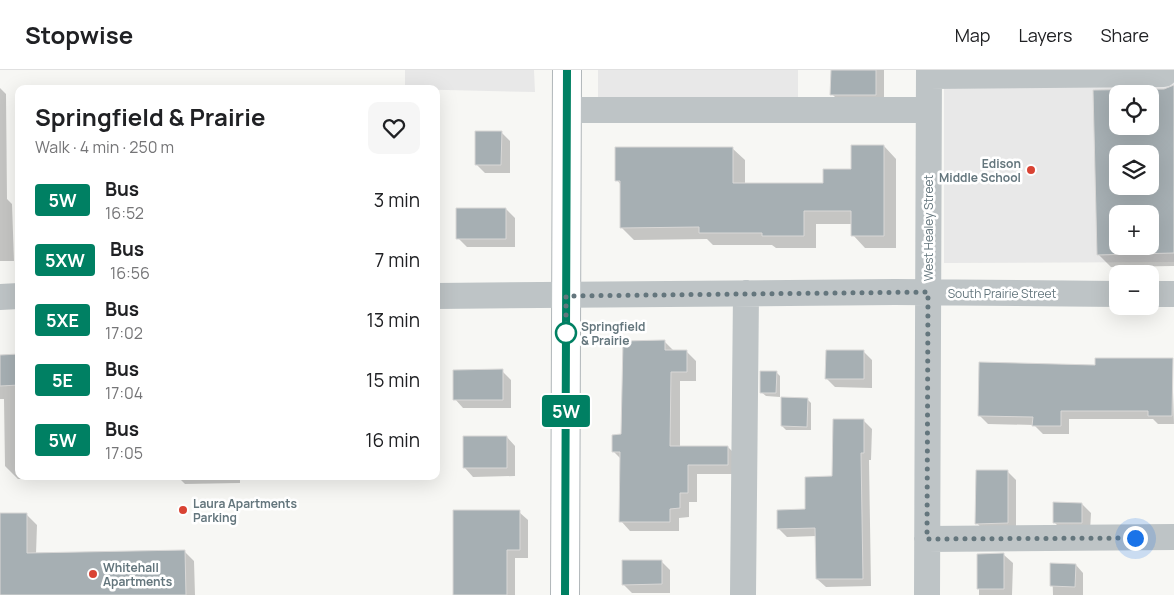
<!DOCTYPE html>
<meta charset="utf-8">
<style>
:root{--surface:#fff;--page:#f6f6f6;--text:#202124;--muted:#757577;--line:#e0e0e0}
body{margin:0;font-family:Manrope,sans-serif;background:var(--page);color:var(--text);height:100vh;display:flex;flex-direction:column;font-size:19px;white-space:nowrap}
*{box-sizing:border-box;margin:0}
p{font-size:16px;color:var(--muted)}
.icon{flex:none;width:28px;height:28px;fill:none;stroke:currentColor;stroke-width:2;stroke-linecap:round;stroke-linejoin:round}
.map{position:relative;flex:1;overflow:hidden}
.drawer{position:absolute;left:15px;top:15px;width:425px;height:395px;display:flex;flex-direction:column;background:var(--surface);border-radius:10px;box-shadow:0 5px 20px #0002}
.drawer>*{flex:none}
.badge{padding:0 10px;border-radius:4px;font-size:18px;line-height:32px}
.controls{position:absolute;left:1109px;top:15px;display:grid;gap:10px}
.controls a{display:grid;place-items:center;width:50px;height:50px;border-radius:10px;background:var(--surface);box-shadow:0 5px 20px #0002;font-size:25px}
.you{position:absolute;width:25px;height:25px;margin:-12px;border:4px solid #fff;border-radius:50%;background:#1a73e8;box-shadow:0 0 0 8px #1a73e833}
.map>.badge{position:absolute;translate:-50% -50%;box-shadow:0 0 0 2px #fff}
.round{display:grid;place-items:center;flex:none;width:52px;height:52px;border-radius:10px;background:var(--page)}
.summary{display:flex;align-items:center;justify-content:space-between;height:85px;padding:0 20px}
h1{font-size:24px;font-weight:700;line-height:38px}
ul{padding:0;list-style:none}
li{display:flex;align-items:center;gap:15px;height:60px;padding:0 20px}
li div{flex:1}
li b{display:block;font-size:19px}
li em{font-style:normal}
li .badge{min-width:55px;font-weight:700;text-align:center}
header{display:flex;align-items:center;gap:30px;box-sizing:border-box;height:70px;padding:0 25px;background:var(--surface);border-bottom:1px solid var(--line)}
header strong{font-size:24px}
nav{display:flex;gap:28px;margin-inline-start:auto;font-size:18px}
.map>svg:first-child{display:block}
.built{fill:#e8e8e8;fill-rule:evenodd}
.shadow{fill:#0003;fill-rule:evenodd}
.building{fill:#a6afb3;stroke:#d9d8d7;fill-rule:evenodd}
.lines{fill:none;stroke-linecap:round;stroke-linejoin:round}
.major-casing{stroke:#b0b6b9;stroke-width:30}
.minor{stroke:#bec4c6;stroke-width:26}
.major{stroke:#fff;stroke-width:28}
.line-casing{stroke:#fff;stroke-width:11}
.line{stroke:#008063;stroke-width:8}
.walk{stroke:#64767d;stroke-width:5;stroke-dasharray:0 9}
.poi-dot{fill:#d94333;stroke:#fff;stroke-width:2}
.stop-dot{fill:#fff;stroke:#008063;stroke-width:2.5}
.labels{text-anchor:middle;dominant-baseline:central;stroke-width:5;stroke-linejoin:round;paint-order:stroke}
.poi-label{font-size:12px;font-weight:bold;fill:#64767d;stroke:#fff;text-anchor:start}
.street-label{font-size:12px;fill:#64767d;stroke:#fff}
.stop-label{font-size:12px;font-weight:bold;fill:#64767d;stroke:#fff;text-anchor:start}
</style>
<header>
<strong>Stopwise</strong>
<nav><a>Map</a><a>Layers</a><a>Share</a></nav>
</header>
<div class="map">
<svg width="1174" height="525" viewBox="0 0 1174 525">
<rect width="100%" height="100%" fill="#f7f7f4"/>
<path class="built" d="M405 0H534L535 22 405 19Z
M598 0H798V40H598Z
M944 0H1174V192L944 193ZM1118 24H1150V56H1118ZM1118 84H1150V116H1118ZM1118 144H1150V176H1118Z"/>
<path class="shadow" d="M832 0H884V33H841L832 24Z
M1174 17V196L1111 197 1098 184 1095 21 1164 20ZM1118 24H1150V56H1118ZM1118 84H1150V116H1118ZM1118 144H1150V176H1118Z
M0 18 6 24 7 129 12 134 14 191H0Z
M501 62 510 71V103H485L476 94Z
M884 76 896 89V178H865L853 165V154H816V178H776L772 175H713L707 169 634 170 622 158 621 115 617 110 732 78 745 90V114H824L853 100Z
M506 139 515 148V177H467L458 168Z
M665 272 675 282H687L696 291V311H680V377H728L738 387V404H697V432H689V447L679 448V461H630L621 451V389L613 381Z
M863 281 872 290V318L835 317 826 308Z
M19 285V406H67V408L18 409 5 396 4 329H0V286Z
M1172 290 1174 354H1158L1153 349H1069V364H1043L1034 355 988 354 980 346 1096 296Z
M502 301 511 310V338H463L455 329Z
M776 302 780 306V327L766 326 761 322Z
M807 329 811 333V360H786L782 356Z
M863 350 872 359 871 390H869L871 516 826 517 817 509V466L787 467 778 458 807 440 833 408Z
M507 367 515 376V406L473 407 465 398Z
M1008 402 1016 410V462H985L977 453Z
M177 406H240V413L185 414Z
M1082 434 1091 443 1090 461H1063L1054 452Z
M519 442 528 450V488H515V525H454Z
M0 444 27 445 37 455 36 484 184 481 194 491 195 525H0Z
M979 485H1004L1013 493 1012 525H979Z
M661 491 670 500V523H632L623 514Z
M1052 494 1076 495 1083 503V525H1053Z"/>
<path class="building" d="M831 0H876V25H830Z
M1174 15V183L1097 185 1093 20 1164 19ZM1118 24H1150V56H1118ZM1118 84H1150V116H1118ZM1118 144H1150V176H1118Z
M475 61H502L501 95H475Z
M851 75H884V166H851V141H804V166H762V163H699V157L620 158V111H615V77H733V113H823V99H851Z
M456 138H506V169H456Z
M665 270V280H687V302H671L670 376H728V395H688V423H680V438L670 439V452H619L620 382H612V365L621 364 623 271Z
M826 280H864V309H825Z
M19 284V315L0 316V285Z
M1095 288H1173L1172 346H1148V341H1061V356H1032L1033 347 978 346 979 292 1095 295Z
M503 299V330H453V300Z
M760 301H777L776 323H760Z
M781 327 808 328 807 357 781 356Z
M833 349H864V383H861L863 509H816L815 458 777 459V440L805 439V407L832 406Z
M463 366H507V398H463Z
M976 400H1008V453L975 454Z
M1053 432 1082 433V453H1053Z
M453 440H520V480H507V525H453Z
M0 443H27V483L185 480 186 525H0Z
M1004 483V519H977V484Z
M622 490H662V514L622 515Z
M1050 493 1076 494 1075 517 1050 516Z"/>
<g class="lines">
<defs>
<path id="major" d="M565 525 567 0"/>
</defs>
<use href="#major" class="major-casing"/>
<path class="minor" d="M929 6 1164 4
M567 40H928
M1150 224H1174
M436 226 895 222 1118 224
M0 227 19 226
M927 469 1174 467
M743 525 746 223
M927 525 929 0"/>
<use href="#major" class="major"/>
</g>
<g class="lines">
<defs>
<path id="line" d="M565 525 567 0"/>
</defs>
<use href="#line" class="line-casing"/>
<use href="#line" class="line"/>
<path class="walk" d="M566 263V226L928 222 927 469 1135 468"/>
</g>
<g class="poi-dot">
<circle cx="1031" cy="100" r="5"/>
<circle cx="183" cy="440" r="5"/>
<circle cx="93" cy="504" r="5"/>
</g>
<circle class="stop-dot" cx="566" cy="263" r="10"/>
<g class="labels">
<g class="poi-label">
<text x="1021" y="93" text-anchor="end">Edison<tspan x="1021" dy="14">Middle School</tspan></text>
<text x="193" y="433">Laura Apartments<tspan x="193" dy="14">Parking</tspan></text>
<text x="103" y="497">Whitehall<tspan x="103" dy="14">Apartments</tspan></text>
</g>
<g class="street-label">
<text transform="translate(928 158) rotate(-90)">West Healey Street</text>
<text x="1002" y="223">South Prairie Street</text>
</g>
<g class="stop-label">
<text x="581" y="256">Springfield<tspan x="581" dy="14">&amp; Prairie</tspan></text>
</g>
</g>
</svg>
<div class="controls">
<a><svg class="icon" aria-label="locate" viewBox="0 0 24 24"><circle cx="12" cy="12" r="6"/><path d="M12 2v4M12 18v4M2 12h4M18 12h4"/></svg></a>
<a><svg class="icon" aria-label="layers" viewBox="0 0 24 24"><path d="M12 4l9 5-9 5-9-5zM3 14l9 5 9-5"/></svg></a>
<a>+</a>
<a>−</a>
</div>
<div class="you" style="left:1135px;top:468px"></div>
<b class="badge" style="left:566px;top:341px;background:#008063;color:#fff">5W</b>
<section class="drawer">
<div class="summary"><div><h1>Springfield &amp; Prairie</h1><p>Walk · 4 min · 250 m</p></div><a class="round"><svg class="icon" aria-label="heart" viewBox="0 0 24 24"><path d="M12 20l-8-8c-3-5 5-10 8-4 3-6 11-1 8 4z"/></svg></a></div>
<ul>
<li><span class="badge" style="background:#008063;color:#fff">5W</span><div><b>Bus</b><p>16:52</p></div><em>3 min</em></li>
<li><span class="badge" style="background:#008063;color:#fff">5XW</span><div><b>Bus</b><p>16:56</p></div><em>7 min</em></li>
<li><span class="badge" style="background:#008063;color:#fff">5XE</span><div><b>Bus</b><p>17:02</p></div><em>13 min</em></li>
<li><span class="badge" style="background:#008063;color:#fff">5E</span><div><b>Bus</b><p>17:04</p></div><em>15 min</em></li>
<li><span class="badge" style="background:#008063;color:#fff">5W</span><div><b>Bus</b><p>17:05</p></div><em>16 min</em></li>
</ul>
</section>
</div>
